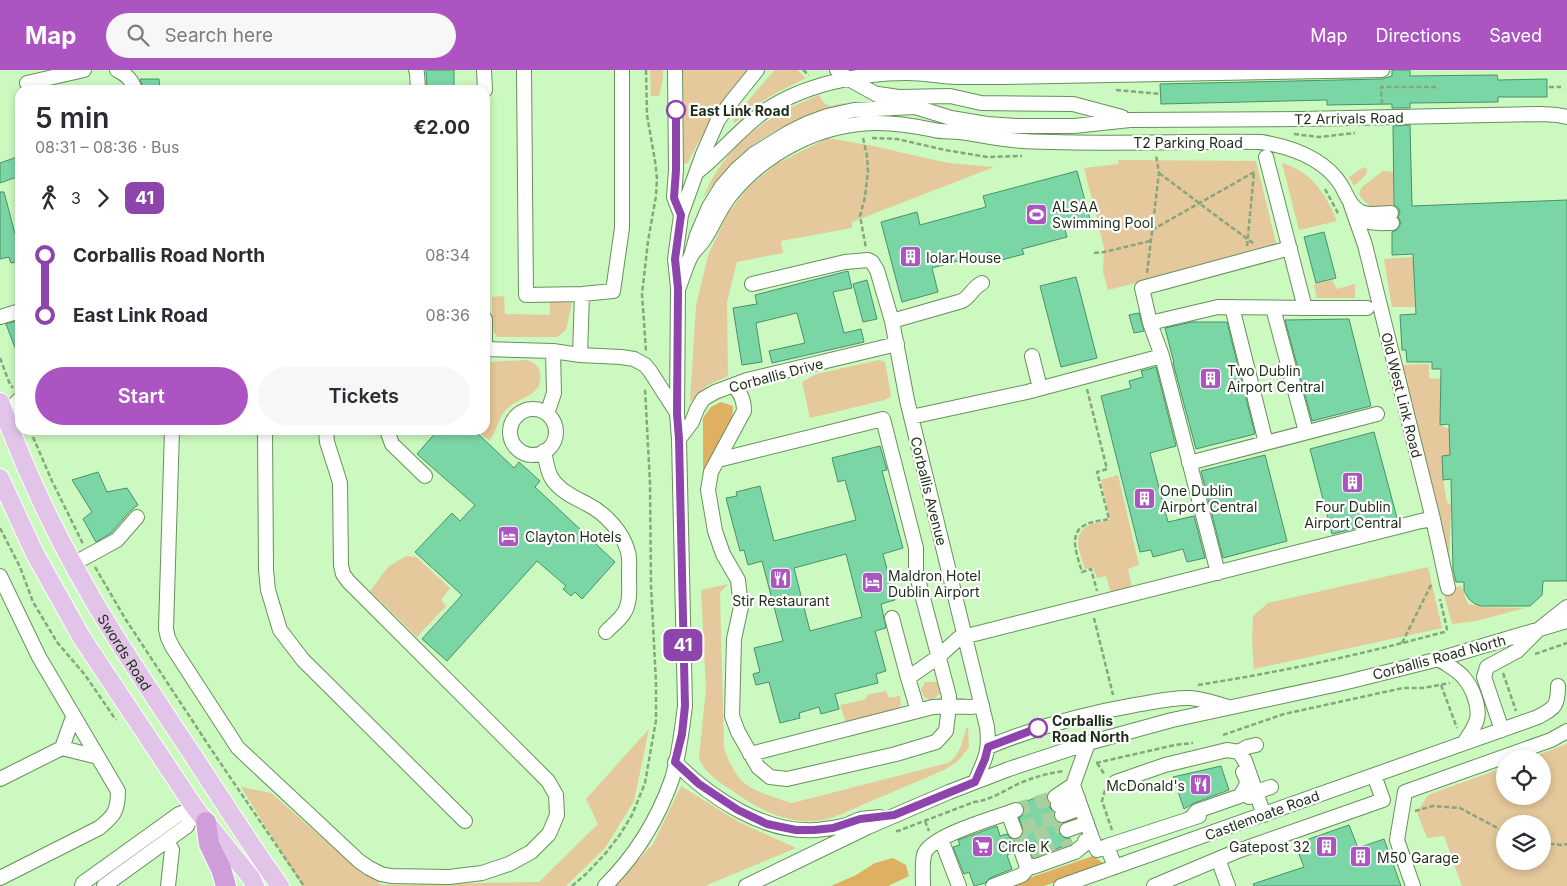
<!DOCTYPE html>
<meta charset="utf-8">
<style>
:root{--surface:#fff;--page:#f7f7f7;--text:#2b2b33;--muted:#7c7c81;--accent:#ac55c2}
body{margin:0;font-family:Inter,sans-serif;background:var(--page);color:var(--text);height:100vh;display:flex;flex-direction:column;font-size:19px;white-space:nowrap}
*{box-sizing:border-box;margin:0}
p{font-size:16px;color:var(--muted)}
.icon{flex:none;width:28px;height:28px;fill:none;stroke:currentColor;stroke-width:2;stroke-linecap:round;stroke-linejoin:round}
.map{position:relative;flex:1;overflow:hidden}
.details{position:absolute;left:15px;top:15px;width:475px;height:350px;display:flex;flex-direction:column;background:var(--surface);border-radius:15px;box-shadow:0 2px 8px #0003}
.details>*{flex:none}
.badge{padding:0 10px;border-radius:8px;font-size:18px;line-height:32px}
.fabs{position:absolute;left:1496px;top:680px;display:grid;gap:10px}
.fabs a{display:grid;place-items:center;width:55px;height:55px;border-radius:50%;background:var(--surface);box-shadow:0 2px 8px #0003;font-size:25px}
.map>.badge{position:absolute;translate:-50% -50%;box-shadow:0 0 0 2px #fff}
.legs{display:flex;align-items:center;gap:8px;height:55px;padding:0 20px;font-size:16px}
.legs p{margin-inline-start:auto}
.overview{display:flex;align-items:center;justify-content:space-between;height:85px;padding:0 20px}
h1{font-size:28px;font-weight:600;line-height:38px}
.primary-button{display:flex;gap:10px;margin-top:auto;padding:10px 20px}
.primary-button a{flex:1;height:58px;border-radius:30px;background:var(--accent);color:#fff;font-size:20px;font-weight:600;line-height:58px;text-align:center}
.primary-button a+a{background:var(--page);color:var(--text)}
ul{padding:0 20px;list-style:none}
li{display:flex;align-items:center;gap:18px;height:60px;font-size:19px}
li i{display:grid;place-items:center;width:8px;height:100%;margin:0 6px;background:currentColor}
li i::after{content:'';width:12px;height:12px;margin:-6px;border:4px solid;border-radius:50%;background:var(--surface)}
li p{margin-inline-start:auto}
li:first-child i{background:linear-gradient(#0000 50%,currentColor 0)}
li:last-child i{background:linear-gradient(currentColor 50%,#0000 0)}
header{display:flex;align-items:center;gap:30px;box-sizing:border-box;height:70px;padding:0 25px;background:var(--accent);color:#fff}
header strong{font-size:24px}
nav{display:flex;gap:28px;margin-inline-start:auto;font-size:18px}
.search{width:350px;height:45px;background:var(--page);display:flex;align-items:center;gap:12px;box-sizing:border-box;padding:0 18px;border-radius:28px;color:var(--muted);font-size:19px}
.map>svg:first-child{display:block}
.green{fill:#e5c89b;fill-rule:evenodd}
.forest{fill:#dfb061}
.building{fill:#7bd6a6;stroke:#4a906b;fill-rule:evenodd}
.lines{fill:none;stroke-linecap:round;stroke-linejoin:round}
.minor-tunnel{stroke:#a8d09e;stroke-width:14;stroke-dasharray:14 7;stroke-linecap:butt}
.minor-casing{stroke:#67915c;stroke-width:16}
.major-casing{stroke:#fff;stroke-width:20}
.highway-casing{stroke:#fff;stroke-width:22}
.path{stroke:#85a77c;stroke-width:2.5;stroke-dasharray:5 2.5;stroke-linecap:butt}
.minor{stroke:#fff;stroke-width:14}
.major{stroke:#e2c4e9;stroke-width:18}
.highway{stroke:#ce9dda;stroke-width:20}
.line-1-casing{stroke:#fff;stroke-width:11}
.line-1{stroke:#8e44ad;stroke-width:8}
.stop-1-dot{fill:#fff;stroke:#8e44ad;stroke-width:2.5}
.labels{text-anchor:middle;dominant-baseline:central;stroke-width:4.5;stroke-linejoin:round;paint-order:stroke}
.stop-label{font-size:14px;font-weight:bold;fill:#1d2e18;stroke:#fff;text-anchor:start}
.street-label{font-size:14px;fill:#1d2e18;stroke:#fff}
.poi-label{font-size:14px;fill:#1d2e18;stroke:#fff;text-anchor:start}
</style>
<header>
<strong>Map</strong>
<div class="search"><svg class="icon" aria-label="search" viewBox="0 0 24 24"><circle cx="10" cy="10" r="6"/><path d="M15 15l6 6"/></svg>Search here</div>
<nav><a>Map</a><a>Directions</a><a>Saved</a></nav>
</header>
<div class="map">
<svg width="1567" height="816" viewBox="0 0 1567 816">
<rect width="100%" height="100%" fill="#cbf9bf"/>
<path class="green" d="M650 0H663V8L659 26H651Z
M683 0H747C722 31 705 57 688 93L684 94Z
M775 0H797L806 8 778 22 754 36 735 53 733 51C746 33 760 16 775 0Z
M819 25 823 32 829 36 845 33 846 37C781 50 742 74 703 128 725 74 767 46 819 25Z
M828 68 873 76 948 93 994 97 852 152V158L781 171 783 183 737 192 727 232 728 306 708 315 690 332 696 236 708 186 727 144 750 116 776 94Z
M1118 90 1256 91 1277 177 1108 220 1103 202 1104 178 1084 98 1119 94Z
M1282 93C1311 101 1326 124 1337 151L1299 160Z
M1364 97 1367 99 1366 105 1354 116 1349 107Z
M1383 101 1393 102V136C1377 137 1367 139 1359 124L1362 117Z
M1413 187 1415 237H1392L1384 189Z
M1332 210 1337 219 1355 214V228H1317L1314 216 1315 214Z
M504 226 505 244 550 245V231L572 233 566 260 557 267H498L492 260V227Z
M527 290C535 293 538 295 540 303 544 327 518 326 506 340 497 349 498 361 489 371L477 360H485V292Z
M879 290 885 292 891 326 885 330 810 348 802 312 817 304Z
M1429 294V308L1441 309 1440 355 1449 359 1450 385 1442 386 1443 410 1447 432 1451 435 1449 494 1399 295Z
M1118 405 1139 495 1128 499 1132 518 1111 523 1106 506 1097 508 1093 497 1085 499C1081 485 1071 466 1087 456 1093 453 1104 452 1110 450L1101 410Z
M406 486 416 487 450 518 441 530 446 536 417 567 370 521 388 497Z
M1428 497 1442 558 1254 599 1252 571 1253 546 1268 533Z
M728 514 720 523 724 678C728 690 736 708 747 715 760 724 777 728 792 733L948 693C960 686 963 670 966 658H968L969 677 959 690 946 699C921 710 895 721 869 732 854 738 838 747 823 750 792 756 761 741 737 724 723 714 705 705 699 688L706 619 701 520Z
M1461 516 1468 534 1483 537 1525 538 1476 551 1452 554 1443 521Z
M925 612H937L940 624 931 630 925 628 921 620Z
M886 621 889 628 900 626 901 635 893 642 846 653 840 635 863 630 867 628 866 625Z
M649 659 634 731 605 778 566 816H302L241 717 271 723 345 788 382 815 539 812 598 754 586 729Z
M1567 674V816H1462L1444 766 1427 768 1417 742 1428 725 1505 697V726H1542V689H1527ZM1505 754H1542V791H1505Z
M681 716 739 752 796 778 705 816H615L653 774Z"/>
<path class="forest" d="M721 332 733 336 732 357 703 404V348L711 337Z
M1093 786 1106 795 1044 816H1006Z
M893 788 906 795 909 806 888 816H831L856 805 875 793Z"/>
<path class="building" d="M426 0H454V20H427Z
M1392 0H1410V6L1497 5 1498 10 1547 9V27H1498V32L1410 33V38H1392V34L1327 35V30L1161 34 1160 14 1382 9 1392 6Z
M140 9H159L160 20H144Z
M1410 55 1412 136 1567 130V511H1543L1542 525 1530 536H1481L1475 534 1469 529 1464 521V512H1456L1453 499 1451 409 1443 410 1442 386 1450 385 1449 354 1440 355 1441 299H1432V292H1407L1406 280H1402L1400 245 1416 244 1413 184 1392 185V162L1397 160 1401 153 1398 147 1400 143 1399 139 1394 135 1393 56Z
M20 86V106L0 113V93Z
M1077 101 1090 149 1064 156 1067 167 1022 179 1024 184 994 192 991 182 932 198 938 222 902 232 881 152 917 142 920 155 986 137 983 126Z
M0 122H4L15 164 20 163V191L11 193 9 187 0 189Z
M1324 162 1336 208 1316 213 1304 167Z
M848 201 852 218 833 222 844 263 861 259 864 272 772 293 769 281 805 273 797 243 756 253 762 292 742 295 733 238 757 234 755 225Z
M1076 207 1097 288 1061 297 1040 216Z
M867 210 877 249 863 252 853 214Z
M1139 243 1144 261 1134 263 1129 245Z
M1349 249 1371 336 1312 351 1285 250Z
M20 250V288H19L6 254Z
M1192 252H1227L1255 364 1196 379 1173 293H1174L1165 258Z
M1156 297 1176 376 1150 383 1168 452 1194 446 1205 488 1187 492 1183 479 1153 487 1151 480 1140 482 1101 326 1131 318 1129 311 1143 307 1141 301Z
M438 360H474L514 398 519 392 540 411 535 417 615 492 582 529 575 522 571 526 563 519 566 516 537 491 447 591 422 569 462 525 415 482 452 443 460 451 475 435 417 384Z
M1374 362 1397 448 1332 464 1310 379Z
M880 376 887 400 882 401 903 478 883 484 895 530 881 534 886 558 875 561 886 601 876 604 878 613 835 624 839 639 821 644 819 637 799 643 800 648 780 653 769 612 756 615 753 604 760 602 754 578 783 571 762 491 748 495 744 480 740 481 726 428 737 426 736 422 760 416 774 471 856 450 845 410 838 412 832 388ZM846 484 862 547 810 561 794 498Z
M1265 385 1287 471 1223 488 1201 401Z
M98 402 107 422 127 418 138 435 130 441 111 463 96 472 83 449 92 442 72 410Z
M1221 696 1229 720 1194 733 1184 739 1173 707Z
M1047 724 1046 728 1049 733 1050 738 1054 742V748L1057 752 1061 754 1059 758V763L1065 768H1070L1072 773 1033 788 1027 774 1022 771 1018 772 1013 778V783L1007 785 1012 799 990 808 985 813 974 816 969 802 964 804 953 777 960 775 958 770 997 756 1000 766 1007 764 1010 768 1014 770 1019 769 1022 766 1024 762 1019 748 1023 745 1025 741 1024 737 1021 733Z
M1349 755 1358 778 1384 769 1401 816H1254L1253 814 1304 797 1295 774Z"/>
<g class="lines">
<path class="minor-tunnel" d="M1016 740 1055 727
M1023 758 1062 745
M1015 763 1027 768 1065 754
M1031 783 1053 774
M1043 786 1073 775"/>
<defs>
<path id="minor" d="M117 0C127 5 132 10 135 20
M416 0 417 3 418 20
M484 0 485 20
M524 0 526 225 582 224 613 221 622 158V0
M675 0 676 100 674 127 681 145
M837 0 847 8 885 29
M27 13 84 0
M878 24 899 27 950 26 981 33 1073 34 1122 47
M1266 87 1305 238
M697 102C720 84 738 61 762 43 801 15 859 3 907 3 923 3 940 6 956 7 972 7 987 7 1002 7L1382 0
M1351 135 1365 175 1433 449 1448 518
M1358 146C1369 155 1379 153 1392 153
M691 186 697 165 709 137 722 116 736 100 754 84 788 63 808 53 827 46 854 40 915 37 951 48 987 54 1016 56H1074L1130 50 1301 49 1542 44 1557 45 1567 47
M752 214 845 192 868 190 872 192 877 200 892 251 907 330 987 657C990 682 985 689 975 712
M679 217C683 207 686 195 691 186 695 179 702 174 705 168 714 154 720 138 730 126 765 82 821 53 878 53 897 53 915 56 934 60 942 62 951 61 960 62 981 65 1002 70 1023 71 1103 75 1182 71 1261 72 1291 77 1324 88 1341 115 1347 125 1350 137 1361 142 1369 146 1382 143 1391 143
M1232 237 1266 373
M1273 238 1306 362
M0 247 20 241
M485 249V279
M892 251 962 231C971 226 973 217 982 213
M1150 253 1142 218 1290 178
M485 279 553 281 580 285 621 287 634 289 645 295 650 301 677 343
M580 285 582 224
M1032 286 1040 318
M734 316C741 324 744 330 744 341L711 402 708 420 715 461 723 484 738 510 741 537 734 569 732 646 738 662 758 697 770 707 787 709 896 684 936 672 946 661 949 636 933 637 750 684
M510 362a23 23 0 1 1 46 0a23 23 0 1 1-46 0Z
M547 344 554 323 553 281
M0 347 4 345 20 329
M911 347 1027 322 1162 286
M172 360 166 559 168 568 173 578 238 678 359 791 369 798 381 804 391 806 449 807 482 803 509 794 531 782 549 764 557 745 556 725 548 711 348 511 343 504 341 495 340 413 336 400 327 372 326 360
M265 360 266 500 268 520 280 560 303 590 465 751
M387 360 392 374 425 406
M679 369 692 352 697 339 703 329 715 322 747 310 897 274
M544 381C546 390 547 400 551 407 559 421 574 427 587 434 605 443 623 462 628 482 630 489 629 498 629 505 629 517 631 532 624 543 620 550 611 556 606 562
M718 390 883 349 916 478V502L949 626V636L971 637 982 635
M1189 393 1377 344
M73 494 117 470 137 447
M1218 503 1162 286 1150 253 1218 237 1305 238H1367
M0 506 39 587 118 721C118 741 114 746 99 758L0 808
M892 548 908 608
M1439 589C1447 595 1458 600 1464 608 1472 617 1480 636 1477 649 1475 658 1468 666 1464 673
M918 641 908 608 938 587 959 568 1421 451 1433 449
M1502 660 1484 607 1487 597 1517 581 1538 560 1567 537
M988 677C1036 657 1084 644 1135 635 1153 632 1173 627 1191 628 1202 629 1214 633 1225 636
M62 678 73 647
M1239 682 1247 677 1256 675
M675 692C709 727 765 764 816 760 826 759 837 758 847 755 851 753 856 750 861 749 867 748 874 748 880 747
M0 709 62 678 98 687
M1116 712 1165 695 1227 680 1239 682 1245 691 1264 745
M1055 727 1073 715 1088 673
M1249 727 1256 722 1271 717
M1058 735 1078 728
M1008 743 1015 761
M1062 745 1081 738
M1191 748 1197 741 1240 726 1246 716 1247 711 1243 702
M1067 760 1087 753
M941 769 959 816
M167 771 172 780 168 816
M1085 771 1092 768 1097 780 1107 776 1115 797
M1107 776 1199 746
M1021 780 1026 794 1033 797 1075 782 1092 768 1073 715
M1218 789 1228 816
M82 816 83 813 179 744 195 738
M104 816 187 756 195 738
M605 816C635 786 658 749 672 709 679 686 682 660 685 636L679 369 677 344 678 218 675 189 681 145 703 84 718 50 732 31 757 0
M746 816 868 757 949 722 1009 699 1088 673 1172 650 1343 613 1439 589 1567 551
M923 816C923 806 922 794 924 785 928 766 998 747 1016 740
M993 816 1022 805 1028 798 1026 794
M1061 816 1538 647C1554 638 1558 637 1558 616
M1154 816 1235 782 1383 730 1374 705
M1413 816 1397 770 1405 722 1551 670 1567 661"/>
<g id="major">
<path id="s1" d="M0 332C30 414 69 493 115 566 140 606 166 645 192 684 221 728 249 773 280 816"/>
<path d="M0 408 35 484 82 568 195 738 251 808 255 816"/>
</g>
<path id="highway" d="M206 752 209 774 221 799 226 816"/>
</defs>
<use href="#minor" class="minor-casing"/>
<use href="#major" class="major-casing"/>
<use href="#highway" class="highway-casing"/>
<path class="path" d="M646 0 647 45 655 91 657 108 656 126 648 171 642 224 646 281
M803 0 809 5
M1549 17H1561
M1116 20 1161 24
M1382 34 1381 17H1435V20
M1294 64 1319 67 1355 63
M863 68 867 86 868 101 865 127 860 146 866 178
M872 68 897 69 945 80 987 87 1022 86
M1159 103 1254 174
M1325 119 1339 145
M1152 160 1256 101
M1247 176 1254 103
M1094 183 1104 182 1150 171
M1147 203 1159 103 1156 85
M0 288 9 312 13 318
M1087 319 1107 399 1097 402 1109 449C1101 451 1092 451 1085 455 1067 464 1078 487 1082 502L1091 499 1097 521
M30 360 52 411 83 474
M0 458 20 497 33 532 57 572 85 605 116 650
M95 497 126 550 215 685 304 816
M1094 548 1113 625
M1402 573 1432 513
M1535 584 1567 573
M1503 603 1516 641
M1198 615C1280 602 1360 585 1440 563L1445 562 1447 559 1440 529
M1441 615 1457 658
M1223 665 1284 644 1403 618H1423L1450 613
M1096 693 1175 675 1193 673
M1097 693 1105 705
M1105 720 1102 731 1112 760
M1415 741 1433 736 1460 738 1505 762
M925 751 929 761
M896 761H898L974 732C993 730 1007 718 1025 711 1038 706 1050 703 1064 701
M1542 773 1561 775 1567 774
M572 816 586 804 605 784 619 766 632 745 645 713 656 650V613L651 515 650 413 645 319"/>
<use href="#minor" class="minor"/>
<use href="#major" class="major"/>
<use href="#highway" class="highway"/>
</g>
<g class="lines">
<defs>
<path id="line-1" d="M676 40V100L674 128 681 145 675 189 678 218 677 344 679 369 685 636 682 664 675 692 699 714 738 740 767 754 796 760H814L833 758 860 749 894 745 975 712 985 689 988 677 1038 658"/>
</defs>
<use href="#line-1" class="line-1-casing"/>
<use href="#line-1" class="line-1"/>
</g>
<defs>
<symbol id="stadium-square" viewBox="-11 -11 22 22"><rect x="-9" y="-9" width="18" height="18" rx="4" fill="#ac55c2" stroke="#fff"/><path d="M0-5a6.5 5 0 1 0 0 10a6.5 5 0 1 0 0-10ZM-3.5-1.8h7v3.6h-7Z" fill="#fff"/></symbol>
<symbol id="building-square" viewBox="-11 -11 22 22"><rect x="-9" y="-9" width="18" height="18" rx="4" fill="#ac55c2" stroke="#fff"/><path d="M-4-6H4V6H1V3H-1V6H-4ZM-2.5-4.3h1.7v1.8h-1.7ZM.8-4.3h1.7v1.8H.8ZM-2.5-1h1.7V.8h-1.7ZM.8-1h1.7V.8H.8Z" fill="#fff"/></symbol>
<symbol id="hotel-square" viewBox="-11 -11 22 22"><rect x="-9" y="-9" width="18" height="18" rx="4" fill="#ac55c2" stroke="#fff"/><path d="M-6-4.5h1.5V1H6V5H4.5V3h-9V5H-6ZM-4 0a1.8 1.8 0 1 1 3.6 0ZM.5 0V-2.5h3Q6-2.5 6 0Z" fill="#fff"/></symbol>
<symbol id="restaurant-square" viewBox="-11 -11 22 22"><rect x="-9" y="-9" width="18" height="18" rx="4" fill="#ac55c2" stroke="#fff"/><path d="M-5-6h1v4h1v-4h1v4h1v-4h1v5L-1.5 .5V6h-2V.5L-5-1ZM5-6V6H3V1.5H1.5Q1.5-4 5-6Z" fill="#fff"/></symbol>
<symbol id="supermarket-square" viewBox="-11 -11 22 22"><rect x="-9" y="-9" width="18" height="18" rx="4" fill="#ac55c2" stroke="#fff"/><path d="M-6-5.5h2.5l.6 2H6L4.5 2H-2.5L-4.4-4H-6ZM-1.5 3.2a1.3 1.3 0 1 0 .1 0ZM3 3.2a1.3 1.3 0 1 0 .1 0Z" fill="#fff"/></symbol>
</defs>
<g fill-rule="evenodd">
<use href="#stadium-square" x="1024" y="132" width="25" height="25"/>
<use href="#building-square" x="898" y="174" width="25" height="25"/>
<use href="#building-square" x="1198" y="296" width="25" height="25"/>
<use href="#building-square" x="1340" y="400" width="25" height="25"/>
<use href="#building-square" x="1132" y="416" width="25" height="25"/>
<use href="#hotel-square" x="496" y="454" width="25" height="25"/>
<use href="#restaurant-square" x="768" y="496" width="25" height="25"/>
<use href="#hotel-square" x="860" y="500" width="25" height="25"/>
<use href="#restaurant-square" x="1188" y="702" width="25" height="25"/>
<use href="#supermarket-square" x="970" y="764" width="25" height="25"/>
<use href="#building-square" x="1314" y="764" width="25" height="25"/>
<use href="#building-square" x="1348" y="774" width="25" height="25"/>
</g>
<g class="stop-1-dot">
<circle cx="676" cy="40" r="9"/>
<circle cx="1038" cy="658" r="9"/>
</g>
<g class="labels">
<g class="stop-label">
<text x="690" y="40">East Link Road</text>
<text x="1052" y="650">Corballis<tspan x="1052" dy="16">Road North</tspan></text>
</g>
<g class="street-label">
<text transform="translate(1349 48) rotate(-1)">T2 Arrivals Road</text>
<text x="1188" y="72">T2 Parking Road</text>
<text transform="translate(776 305) rotate(-15)">Corballis Drive</text>
<text transform="translate(1402 325) rotate(76)">Old West Link Road</text>
<text transform="translate(929 421) rotate(76)">Corballis Avenue</text>
<text stroke="none"><textPath href="#s1" startOffset="280">Swords Road</textPath></text>
<text transform="translate(1439 587) rotate(-15)">Corballis Road North</text>
<text transform="translate(1262 745) rotate(-20)">Castlemoate Road</text>
</g>
<g class="poi-label">
<text x="1052" y="136">ALSAA<tspan x="1052" dy="16">Swimming Pool</tspan></text>
<text x="926" y="187">Iolar House</text>
<text x="1227" y="300">Two Dublin<tspan x="1227" dy="16">Airport Central</tspan></text>
<text x="1160" y="420">One Dublin<tspan x="1160" dy="16">Airport Central</tspan></text>
<text x="1353" y="436" text-anchor="middle">Four Dublin<tspan x="1353" dy="16">Airport Central</tspan></text>
<text x="525" y="466">Clayton Hotels</text>
<text x="888" y="505">Maldron Hotel<tspan x="888" dy="16">Dublin Airport</tspan></text>
<text x="781" y="530" text-anchor="middle">Stir Restaurant</text>
<text x="1185" y="715" text-anchor="end">McDonald's</text>
<text x="998" y="776">Circle K</text>
<text x="1310" y="776" text-anchor="end">Gatepost 32</text>
<text x="1377" y="787">M50 Garage</text>
</g>
</g>
</svg>
<div class="fabs">
<a><svg class="icon" aria-label="locate" viewBox="0 0 24 24"><circle cx="12" cy="12" r="6"/><path d="M12 2v4M12 18v4M2 12h4M18 12h4"/></svg></a>
<a><svg class="icon" aria-label="layers" viewBox="0 0 24 24"><path d="M12 4l9 5-9 5-9-5zM3 14l9 5 9-5"/></svg></a>
</div>
<b class="badge" style="left:683px;top:575px;background:#8e44ad;color:#fff">41</b>
<section class="details">
<div class="overview"><div><h1>5 min</h1><p>08:31 – 08:36 · Bus</p></div><b>€2.00</b></div>
<div class="legs"><svg class="icon" aria-label="walk" viewBox="0 0 24 24"><circle cx="13" cy="4" r="2"/><path d="M13 8l-2 6 4 7M11 14l-3 7M7 12l3-4h3l4 4"/></svg>3<svg class="icon" aria-label="forward" viewBox="0 0 24 24"><path d="M9 5l7 7-7 7"/></svg><b class="badge" style="background:#8e44ad;color:#fff">41</b></div>
<ul>
<li><i style="color:#8e44ad"></i><b>Corballis Road North</b><p>08:34</p></li>
<li><i style="color:#8e44ad"></i><b>East Link Road</b><p>08:36</p></li>
</ul>
<div class="primary-button"><a>Start</a><a>Tickets</a></div>
</section>
</div>
